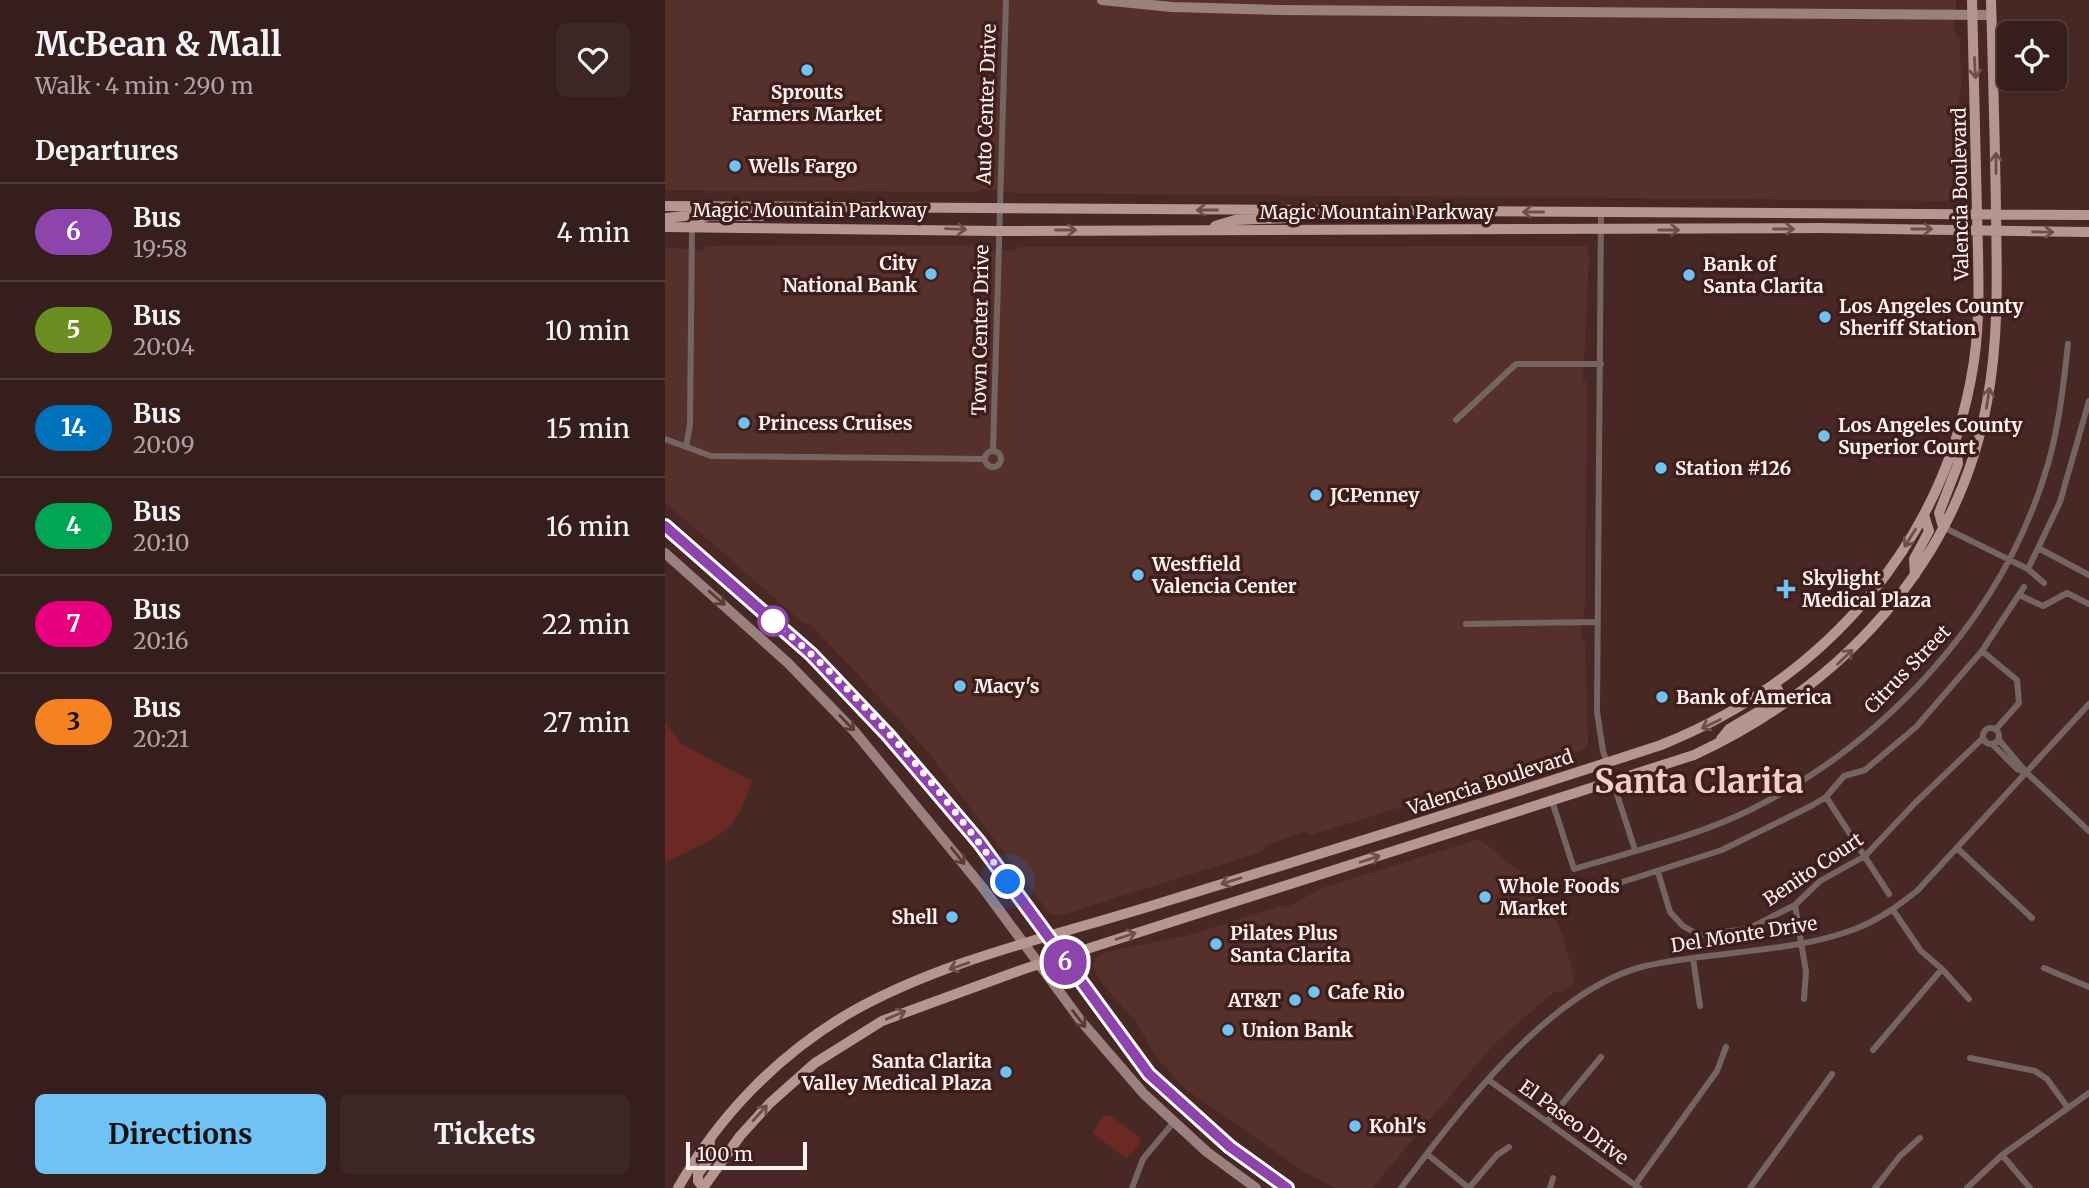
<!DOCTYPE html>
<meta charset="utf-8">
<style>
:root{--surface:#361e1c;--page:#3d2725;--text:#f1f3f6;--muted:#aaa2a3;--line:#503c3b;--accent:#70c2f4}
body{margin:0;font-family:Merriweather,serif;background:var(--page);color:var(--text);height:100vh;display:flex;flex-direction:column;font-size:26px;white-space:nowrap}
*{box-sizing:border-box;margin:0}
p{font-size:23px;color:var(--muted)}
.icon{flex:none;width:38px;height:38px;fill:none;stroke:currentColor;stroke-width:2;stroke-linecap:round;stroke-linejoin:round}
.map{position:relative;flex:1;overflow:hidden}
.side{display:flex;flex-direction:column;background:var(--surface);width:665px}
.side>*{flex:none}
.badge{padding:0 14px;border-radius:23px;font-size:24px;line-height:46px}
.buttons{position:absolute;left:1332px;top:21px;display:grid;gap:14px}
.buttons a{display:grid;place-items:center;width:70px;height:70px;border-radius:10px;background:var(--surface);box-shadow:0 2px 5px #0004,0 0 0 2px var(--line);font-size:35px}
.scale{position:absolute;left:21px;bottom:18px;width:121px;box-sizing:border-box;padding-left:7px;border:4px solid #fff2f0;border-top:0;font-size:19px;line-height:24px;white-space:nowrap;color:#fff2f0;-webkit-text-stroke:5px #3d1e1b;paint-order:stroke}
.you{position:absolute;width:35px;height:35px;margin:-18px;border:5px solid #fff;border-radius:50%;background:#1a73e8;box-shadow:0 0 0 10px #1a73e833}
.map>.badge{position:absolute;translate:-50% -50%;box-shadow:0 0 0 4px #fff}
h2{padding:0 35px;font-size:26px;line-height:63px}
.round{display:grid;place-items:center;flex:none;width:74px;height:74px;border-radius:10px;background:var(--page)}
.headline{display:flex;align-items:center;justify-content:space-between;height:119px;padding:0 35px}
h1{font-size:33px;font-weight:700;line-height:52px}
.primary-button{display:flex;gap:14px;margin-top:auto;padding:14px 35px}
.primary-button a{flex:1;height:80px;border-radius:10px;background:var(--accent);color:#111;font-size:28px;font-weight:700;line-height:80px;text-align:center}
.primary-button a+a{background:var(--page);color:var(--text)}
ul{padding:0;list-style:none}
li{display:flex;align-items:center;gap:21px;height:98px;padding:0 35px;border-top:2px solid var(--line)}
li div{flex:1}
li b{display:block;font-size:26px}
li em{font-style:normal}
li .badge{min-width:77px;font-weight:700;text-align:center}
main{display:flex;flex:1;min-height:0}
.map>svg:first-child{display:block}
.built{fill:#56312c}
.green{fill:#6c2823}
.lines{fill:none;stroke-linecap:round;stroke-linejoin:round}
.street{stroke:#756562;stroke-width:6}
.secondary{stroke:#9b817d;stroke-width:10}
.primary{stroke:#b79692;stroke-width:10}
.oneway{stroke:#6e4e4b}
.oneway2{stroke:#593c38}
.line-casing{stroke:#fff;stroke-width:16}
.line{stroke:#8e44ad;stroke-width:10}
.walk{stroke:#fff2f0;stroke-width:7;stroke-dasharray:0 12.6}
.poi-dot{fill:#70c2f4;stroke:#3d1e1b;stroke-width:2.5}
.stop-dot{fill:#fff;stroke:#8e44ad;stroke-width:3.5}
.labels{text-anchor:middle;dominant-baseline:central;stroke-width:7;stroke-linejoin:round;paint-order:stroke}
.poi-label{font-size:19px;font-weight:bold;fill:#fff2f0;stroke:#3d1e1b;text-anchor:start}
.street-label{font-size:19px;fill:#fff2f0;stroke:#3d1e1b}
.town-label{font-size:33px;font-weight:bold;fill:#f5ccc6;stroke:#3d1e1b}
</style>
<main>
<section class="side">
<div class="headline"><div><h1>McBean &amp; Mall</h1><p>Walk · 4 min · 290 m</p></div><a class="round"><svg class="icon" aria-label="heart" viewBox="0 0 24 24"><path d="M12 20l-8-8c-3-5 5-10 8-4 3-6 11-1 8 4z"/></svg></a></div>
<h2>Departures</h2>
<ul>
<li><span class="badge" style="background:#8e44ad;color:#fff">6</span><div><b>Bus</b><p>19:58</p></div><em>4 min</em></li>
<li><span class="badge" style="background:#6b8e23;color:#fff">5</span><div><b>Bus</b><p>20:04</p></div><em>10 min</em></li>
<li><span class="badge" style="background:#0072bc;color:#fff">14</span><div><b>Bus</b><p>20:09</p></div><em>15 min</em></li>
<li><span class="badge" style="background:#00a651;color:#fff">4</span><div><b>Bus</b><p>20:10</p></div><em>16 min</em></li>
<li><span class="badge" style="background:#e6007e;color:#fff">7</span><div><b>Bus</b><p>20:16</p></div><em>22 min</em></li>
<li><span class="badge" style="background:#f58220;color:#111">3</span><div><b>Bus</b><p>20:21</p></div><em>27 min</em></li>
</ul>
<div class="primary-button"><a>Directions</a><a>Tickets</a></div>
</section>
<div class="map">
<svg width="1424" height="1188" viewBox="0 0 1424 1188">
<rect width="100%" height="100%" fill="#482825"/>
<path class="built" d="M0 0H1291L1289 31 1295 39 1296 89 1290 122 1293 191 1290 199 1283 201 354 193 318 189 309 192 0 190Z
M309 245 316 251 350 250 355 247 922 246 924 257 918 380 922 384 920 601 916 636 920 644 923 743 920 749 647 835 638 832 600 846 597 852 393 916 385 914 268 758 199 681 145 624 137 622 0 502V247L38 251 41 246Z
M814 839 867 881 897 932 910 982 896 992H889L830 1043 707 1188H670L641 1173 519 1088 493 1059 470 1021 437 983 427 966 432 956 450 950 521 936 619 905 623 907 657 888Z"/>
<path class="green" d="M0 722 16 744 87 781C70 838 49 837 0 863Z
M445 1115 474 1137 476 1142 465 1156 459 1157 430 1135 428 1131 439 1116Z"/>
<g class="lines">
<path class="street" d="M936 212 932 712 938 751 970 850
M791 420 851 364H936
M0 439 46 456 320 459
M21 447 25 424 27 227
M320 459a8 8 0 1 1 16 0a8 8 0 1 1-16 0Z
M328 451 341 0
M1278 527 1363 569 1379 583
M1375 549 1424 575
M1363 569 1395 502 1424 401
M1354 595 1378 606 1402 593 1424 604
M801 624 933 622
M1317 651 1352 680 1354 703 1331 729
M1318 736a8 8 0 1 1 16 0a8 8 0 1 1-16 0Z
M1334 740 1362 773 1424 831
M1327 744 1352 769 1362 773
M1161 797 1224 894
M887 801 909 869C968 851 1030 837 1085 810 1218 744 1332 622 1378 480 1393 436 1398 390 1403 344
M1292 848 1367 918
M993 872 1005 912 1018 926 1034 935 1083 929 1130 905 1155 881 1200 856 1250 803 1318 738
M948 885 1057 850 1146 806 1161 797 1179 776 1200 770 1251 727 1317 651 1359 587
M1130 905 1141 972 1139 999
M1228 910 1256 951 1277 969
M1028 958 1035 1006
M1379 968 1424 987
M1208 1050 1277 969 1304 999
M1305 1058 1370 1071 1382 1079 1403 1108
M825 1081 974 1188
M882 1122 936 1057
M762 1154 804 1188
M1337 1155 1365 1188
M970 1185 1052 1071 1061 1047
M467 1188 478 1159 508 1123
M736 1188C793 1112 885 989 980 966 1046 951 1128 953 1190 929 1214 920 1233 906 1253 890L1424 704
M804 1188 832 1155 844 1147
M885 1188 888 1178
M1085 1188 1167 1074
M1210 1188 1235 1156 1255 1138
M1302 1188 1337 1155 1424 1093"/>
<path class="secondary" d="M437 0 507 7 613 10 1326 15
M0 526 146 655 223 735 314 842 484 1075 565 1147 622 1188
M0 553 123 663 190 732 318 888 416 1021 479 1094 542 1152 591 1188"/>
<path class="primary" d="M0 206 1424 215
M0 218 20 216 27 206
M550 226 570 220 623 218 629 210
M0 227 333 231 1157 228 1424 232
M27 227 35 218 44 216H96L109 209
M1278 527 1274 513 1293 464 1291 444
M1250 575 1249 559 1264 531 1259 515
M1056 739 1064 729 1113 700 1114 692 1110 685
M38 1187 33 1181V1174L44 1159 45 1139
M13 1188C53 1117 111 1057 181 1015 274 961 386 937 489 905 658 853 828 800 996 745 1163 678 1282 540 1309 361 1316 312 1313 262 1312 212 1310 141 1309 71 1307 0
M38 1188 75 1136 105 1103 150 1063 217 1021 359 969 1029 755C1175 687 1292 565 1322 402 1334 339 1332 276 1331 212 1330 141 1328 71 1326 0"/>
</g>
<defs><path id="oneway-shaft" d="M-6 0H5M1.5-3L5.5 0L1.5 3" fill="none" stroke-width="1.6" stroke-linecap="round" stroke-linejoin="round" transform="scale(1.75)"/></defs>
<g class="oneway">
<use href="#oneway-shaft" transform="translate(1310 68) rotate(87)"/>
<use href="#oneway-shaft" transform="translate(1331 163) rotate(-90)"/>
<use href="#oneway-shaft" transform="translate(542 210) rotate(-180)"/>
<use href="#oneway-shaft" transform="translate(868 212) rotate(-180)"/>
<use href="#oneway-shaft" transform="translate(291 229) rotate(2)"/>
<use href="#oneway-shaft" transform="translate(1119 229)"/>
<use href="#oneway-shaft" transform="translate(1257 229)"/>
<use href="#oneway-shaft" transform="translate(401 230)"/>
<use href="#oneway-shaft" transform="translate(1004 230)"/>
<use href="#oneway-shaft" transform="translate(1378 232) rotate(1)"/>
<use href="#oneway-shaft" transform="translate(1323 398) rotate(-81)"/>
<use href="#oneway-shaft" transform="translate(1245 538) rotate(122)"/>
<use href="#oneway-shaft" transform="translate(1180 657) rotate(-44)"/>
<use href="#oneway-shaft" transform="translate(1046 724) rotate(154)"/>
<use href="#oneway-shaft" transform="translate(705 859) rotate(-18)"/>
<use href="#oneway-shaft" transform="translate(566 881) rotate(163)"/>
<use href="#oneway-shaft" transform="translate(461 936) rotate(-18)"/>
<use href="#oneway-shaft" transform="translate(294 966) rotate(161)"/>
<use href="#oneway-shaft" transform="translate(231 1015) rotate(-23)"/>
<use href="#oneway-shaft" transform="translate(95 1113) rotate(-48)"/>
</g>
<g class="oneway2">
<use href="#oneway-shaft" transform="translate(52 598) rotate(41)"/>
<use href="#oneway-shaft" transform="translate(182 723) rotate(46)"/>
<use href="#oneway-shaft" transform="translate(293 856) rotate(51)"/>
<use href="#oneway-shaft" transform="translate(414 1019) rotate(52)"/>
</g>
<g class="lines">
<defs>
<path id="line" d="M0 526 146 654 223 735 314 842 484 1074 565 1147 622 1188"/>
</defs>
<use href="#line" class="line-casing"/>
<use href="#line" class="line"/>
<path class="walk" d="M108 621C193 690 279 793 343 882"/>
</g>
<g class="poi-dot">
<circle cx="142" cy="70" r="7"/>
<circle cx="70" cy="166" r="7"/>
<circle cx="266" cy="274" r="7"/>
<circle cx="1024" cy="275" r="7"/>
<circle cx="1160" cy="317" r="7"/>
<circle cx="79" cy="423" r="7"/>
<circle cx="1159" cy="436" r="7"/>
<circle cx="996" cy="468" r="7"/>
<circle cx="651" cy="495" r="7"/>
<circle cx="473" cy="575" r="7"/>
<path d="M1117.5 578.5h7v7h7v7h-7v7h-7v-7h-7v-7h7z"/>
<circle cx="295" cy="686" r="7"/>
<circle cx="997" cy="697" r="7"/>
<circle cx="820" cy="897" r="7"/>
<circle cx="287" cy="917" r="7"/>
<circle cx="551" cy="944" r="7"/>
<circle cx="649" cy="992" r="7"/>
<circle cx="630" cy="1000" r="7"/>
<circle cx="563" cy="1030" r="7"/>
<circle cx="341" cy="1072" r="7"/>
<circle cx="690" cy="1126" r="7"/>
</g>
<circle class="stop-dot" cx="108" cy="621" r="14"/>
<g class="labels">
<g class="poi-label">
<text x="142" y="92" text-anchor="middle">Sprouts<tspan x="142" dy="22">Farmers Market</tspan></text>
<text x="84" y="166">Wells Fargo</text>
<text x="252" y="263" text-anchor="end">City<tspan x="252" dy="22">National Bank</tspan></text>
<text x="1038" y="264">Bank of<tspan x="1038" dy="22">Santa Clarita</tspan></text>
<text x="1174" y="306">Los Angeles County<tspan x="1174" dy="22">Sheriff Station</tspan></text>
<text x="93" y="423">Princess Cruises</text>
<text x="1173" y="425">Los Angeles County<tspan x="1173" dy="22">Superior Court</tspan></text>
<text x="1010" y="468">Station #126</text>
<text x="665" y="495">JCPenney</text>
<text x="487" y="564">Westfield<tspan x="487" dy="22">Valencia Center</tspan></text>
<text x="1137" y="578">Skylight<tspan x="1137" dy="22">Medical Plaza</tspan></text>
<text x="309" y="686">Macy's</text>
<text x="1011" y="697">Bank of America</text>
<text x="834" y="886">Whole Foods<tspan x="834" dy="22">Market</tspan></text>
<text x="273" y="917" text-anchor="end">Shell</text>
<text x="565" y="933">Pilates Plus<tspan x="565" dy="22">Santa Clarita</tspan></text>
<text x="663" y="992">Cafe Rio</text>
<text x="616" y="1000" text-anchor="end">AT&amp;T</text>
<text x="577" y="1030">Union Bank</text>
<text x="327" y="1061" text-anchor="end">Santa Clarita<tspan x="327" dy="22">Valley Medical Plaza</tspan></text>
<text x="704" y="1126">Kohl's</text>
</g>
<g class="street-label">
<text transform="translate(321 104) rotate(-88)">Auto Center Drive</text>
<text transform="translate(1295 194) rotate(-91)">Valencia Boulevard</text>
<text x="145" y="210">Magic Mountain Parkway</text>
<text x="712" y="212">Magic Mountain Parkway</text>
<text transform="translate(315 330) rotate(-89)">Town Center Drive</text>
<text transform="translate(1242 669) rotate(-46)">Citrus Street</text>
<text transform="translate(825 782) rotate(-18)">Valencia Boulevard</text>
<text transform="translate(1148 869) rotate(-34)">Benito Court</text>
<text transform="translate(1079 934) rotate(-9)">Del Monte Drive</text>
<text transform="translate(909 1122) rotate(36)">El Paseo Drive</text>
</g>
<g class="town-label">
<text x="1034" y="781">Santa Clarita</text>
</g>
</g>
</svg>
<div class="buttons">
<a><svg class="icon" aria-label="locate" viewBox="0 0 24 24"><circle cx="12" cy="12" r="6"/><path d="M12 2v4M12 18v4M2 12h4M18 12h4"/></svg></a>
</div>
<div class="scale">100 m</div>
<div class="you" style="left:343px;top:882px"></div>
<b class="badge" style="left:400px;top:962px;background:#8e44ad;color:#fff">6</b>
</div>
</main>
